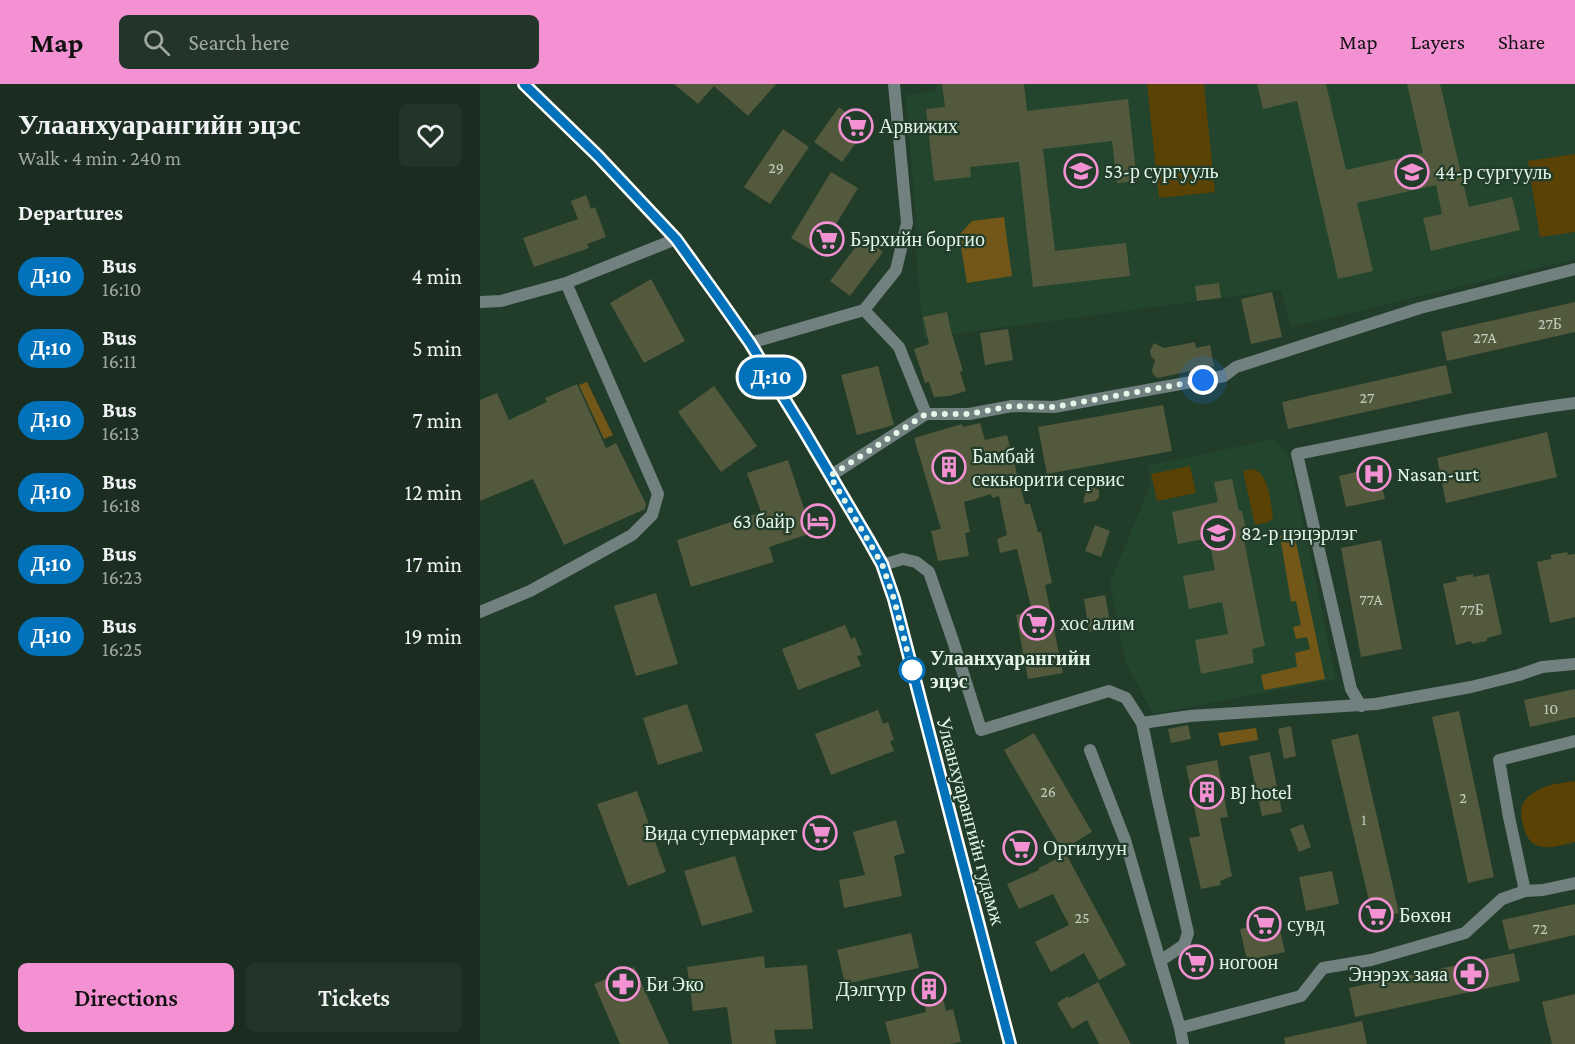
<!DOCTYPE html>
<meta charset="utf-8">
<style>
:root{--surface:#1a2d20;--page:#233529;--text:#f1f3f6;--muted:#9fa8a5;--accent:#f491d3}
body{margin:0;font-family:"Crimson Pro",serif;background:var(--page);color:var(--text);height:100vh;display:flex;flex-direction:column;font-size:22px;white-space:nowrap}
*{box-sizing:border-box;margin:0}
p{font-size:20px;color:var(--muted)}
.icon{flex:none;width:33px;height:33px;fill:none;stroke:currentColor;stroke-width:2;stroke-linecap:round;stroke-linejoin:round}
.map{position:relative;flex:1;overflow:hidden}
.details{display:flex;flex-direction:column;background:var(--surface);width:480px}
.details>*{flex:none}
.badge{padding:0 12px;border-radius:20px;font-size:21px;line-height:39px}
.you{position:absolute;width:30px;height:30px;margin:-15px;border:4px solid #fff;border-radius:50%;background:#1a73e8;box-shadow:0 0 0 9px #1a73e833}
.map>.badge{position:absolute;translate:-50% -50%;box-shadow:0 0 0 3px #fff}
h2{padding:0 18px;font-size:22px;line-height:54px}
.round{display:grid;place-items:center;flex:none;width:63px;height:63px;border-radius:9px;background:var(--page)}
.summary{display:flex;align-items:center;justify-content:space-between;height:102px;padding:0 18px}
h1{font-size:28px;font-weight:600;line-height:45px}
.primary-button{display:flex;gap:12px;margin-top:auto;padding:12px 18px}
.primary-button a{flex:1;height:69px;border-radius:9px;background:var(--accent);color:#111;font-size:24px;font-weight:600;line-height:69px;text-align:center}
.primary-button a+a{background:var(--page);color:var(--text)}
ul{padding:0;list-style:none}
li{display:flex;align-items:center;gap:18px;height:72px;padding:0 18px}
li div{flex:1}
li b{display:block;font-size:22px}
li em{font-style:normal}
li .badge{min-width:66px;font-weight:700;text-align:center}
header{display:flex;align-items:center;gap:36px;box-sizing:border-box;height:84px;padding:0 30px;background:var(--accent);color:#111}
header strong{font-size:28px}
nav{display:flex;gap:33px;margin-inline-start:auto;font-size:21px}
.search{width:420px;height:54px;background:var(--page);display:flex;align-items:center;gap:15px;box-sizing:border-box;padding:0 21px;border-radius:9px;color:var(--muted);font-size:22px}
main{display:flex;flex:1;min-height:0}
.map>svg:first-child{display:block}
.built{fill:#23452d}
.green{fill:#5a4205}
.forest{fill:#725718}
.building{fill:#53593c}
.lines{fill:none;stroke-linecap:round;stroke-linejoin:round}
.minor{stroke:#70817f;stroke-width:12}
.secondary{stroke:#90aca8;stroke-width:12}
.line-casing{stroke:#fff;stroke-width:14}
.line{stroke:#0072bc;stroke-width:9}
.walk{stroke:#e5f5e9;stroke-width:6;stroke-dasharray:0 10.8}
.stop-dot{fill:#fff;stroke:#0072bc;stroke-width:3}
.labels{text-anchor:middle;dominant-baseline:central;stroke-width:4.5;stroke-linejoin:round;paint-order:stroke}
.number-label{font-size:16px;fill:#c0cebe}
.poi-label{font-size:20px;fill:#e5f5e9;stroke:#223c2a;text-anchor:start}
.stop-label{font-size:20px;font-weight:bold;fill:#e5f5e9;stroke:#223c2a;text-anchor:start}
.street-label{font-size:20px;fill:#e5f5e9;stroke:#223c2a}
</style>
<header>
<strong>Map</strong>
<div class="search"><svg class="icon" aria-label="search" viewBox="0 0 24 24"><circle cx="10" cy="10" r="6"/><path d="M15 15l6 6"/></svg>Search here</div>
<nav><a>Map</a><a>Layers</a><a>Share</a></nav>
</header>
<main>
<section class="details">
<div class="summary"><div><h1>Улаанхуарангийн эцэс</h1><p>Walk · 4 min · 240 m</p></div><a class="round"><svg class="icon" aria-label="heart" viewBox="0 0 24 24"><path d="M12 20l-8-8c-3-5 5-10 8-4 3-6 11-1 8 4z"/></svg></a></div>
<h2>Departures</h2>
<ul>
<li><span class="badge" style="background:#0072bc;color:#fff">Д:10</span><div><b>Bus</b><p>16:10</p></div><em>4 min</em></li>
<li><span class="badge" style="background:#0072bc;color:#fff">Д:10</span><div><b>Bus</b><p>16:11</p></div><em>5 min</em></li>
<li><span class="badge" style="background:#0072bc;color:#fff">Д:10</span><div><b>Bus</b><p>16:13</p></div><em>7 min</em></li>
<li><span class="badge" style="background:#0072bc;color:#fff">Д:10</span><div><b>Bus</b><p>16:18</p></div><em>12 min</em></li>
<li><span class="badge" style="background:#0072bc;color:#fff">Д:10</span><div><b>Bus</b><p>16:23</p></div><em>17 min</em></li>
<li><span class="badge" style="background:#0072bc;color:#fff">Д:10</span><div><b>Bus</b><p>16:25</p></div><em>19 min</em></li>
</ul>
<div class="primary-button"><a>Directions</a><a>Tickets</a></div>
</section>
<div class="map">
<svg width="1095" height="960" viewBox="0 0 1095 960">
<rect width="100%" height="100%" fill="#223c2a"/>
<path class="built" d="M455 0H1095V175L811 243 801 206 444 254 436 169 438 164 426 11 455 7Z
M793 355 809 372 856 595 673 630 645 577 630 499 671 399 668 382Z"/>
<path class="green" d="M667 0H724L735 108 679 114Z
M1095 70V148L1060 153 1048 77Z
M710 382 716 409 677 417 671 390Z
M774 385C790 393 790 417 793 433L789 438 775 441 763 387Z
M1095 697V758C1083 761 1065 767 1054 760 1044 754 1039 731 1042 722 1044 716 1050 711 1055 708 1066 700 1082 699 1095 697Z"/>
<path class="forest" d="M524 133 532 192 487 199 479 151 492 137Z
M107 298 133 351 124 355 99 301Z
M814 449 845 595 784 606 781 591 817 583 815 569 830 565 827 553 816 555 813 543 821 541 816 517 811 518 800 452Z
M776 644 778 656 741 662 738 649Z"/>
<path class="building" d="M194 0H296L268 32 234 2 218 20Z
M462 0H544L547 27 648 15 657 97 637 99 632 57 563 65 575 167 646 159 650 192 553 203 539 78 490 83 491 93 454 97 446 25 465 23Z
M777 0H846L866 86 943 69 927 0H960L989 123 1032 113 1040 146 951 167 943 134 962 130 956 101 877 119 893 187 858 195 817 17 783 25Z
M359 23 387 44 362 78 334 58Z
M303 45 329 63 290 120 264 103Z
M351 88 378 104 338 170 311 154Z
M106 111 111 125 115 123 126 153 107 160 109 164 54 183 43 154 98 135 91 117Z
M383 153 403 168 370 212 350 197Z
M171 195 205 257 164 279 130 219Z
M739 199 741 214 717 217 715 202Z
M792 208 802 253 771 260 761 215Z
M1095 218V248L967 277 961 248Z
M467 228 471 247 483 287 480 288 486 307 469 312 454 313 449 298 445 299 434 265 449 260 443 233Z
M528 245 533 276 505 281 500 249Z
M715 258 716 264 730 261 734 282 682 293 677 294 673 290 672 286 675 276 671 272 670 267 674 259 684 264Z
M966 281 972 309 808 345 802 318Z
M398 282 414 341 377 351 361 291Z
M97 300 126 364 136 359 166 420 165 425 84 461 53 395 0 417V316L17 309 29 336 67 318 65 314Z
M234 302 277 362 241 388 198 328Z
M683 321 692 367 567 390 558 343Z
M500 339 505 356 527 351 545 420H550L558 448H561L572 499 565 501 583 589 548 595 536 531 552 527 537 465 520 469 517 455 527 451 519 412 512 414 511 410 484 418 490 448 485 449 489 472 458 477 451 447 461 445 434 354 482 340 483 343Z
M1067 348 1077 393 966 419 957 374Z
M308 376 332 449 289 463 294 478 211 503 197 456 281 428 267 389Z
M897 383 905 415 866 423 859 392Z
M752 395 759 427H762L767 450 763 451 785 562 772 565 774 579 721 590 715 556 748 550 742 518 709 525 703 492 735 486 729 454 698 460 692 428 738 418 734 398Z
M610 402 619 406V414L615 417 603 419 606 407Z
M615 441 630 447 621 473 605 467Z
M901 456 922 565 881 573 861 464Z
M1087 468 1088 471 1095 470V533L1070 539 1057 478 1071 475V471Z
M993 490V493L1009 490 1022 550 1007 554V557L992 560 991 557 976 561 963 500 977 497 976 493Z
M176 509 198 580 156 592 134 522Z
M625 511 631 543 609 548 604 515Z
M365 541 371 555 375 553 382 571 377 572 381 582 318 606 302 565Z
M1095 605V633L1050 643 1044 616Z
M207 620 223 667 178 681 163 634Z
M398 626 403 640 408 638 414 656 410 657 414 667 351 691 335 650Z
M979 627 1014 793 988 799 952 633Z
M708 641 711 655 691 659 688 645Z
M811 642 816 672 804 675 798 645Z
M554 649 612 748 582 766 524 666Z
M878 650 919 829 890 835 887 822 890 821 851 656Z
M790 668 802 728 782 732 769 672Z
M737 676 748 733 740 734 752 792 740 797 741 801 721 805 709 754 720 752 706 682Z
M157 707 186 788 148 802 117 720Z
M416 736 425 769 414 772 422 812 364 824 359 796 385 791 373 748Z
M823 740 831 763 819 768 810 745Z
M586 770 646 881 619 896 604 869 571 888 555 858 589 841 573 810 539 825 527 800 559 786V784Z
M255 772 273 828 222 842 204 787Z
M852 787 859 820 826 827 819 793Z
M1095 820V851L1029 866 1022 836Z
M798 837 805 868 767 876 760 845Z
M431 849 439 884 365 900 357 866Z
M1034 869 1040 897 875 933 869 904Z
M284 872 285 884 327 881 333 945 294 946 296 960H252L247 923 213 927 207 883Z
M154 883 189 960H140L114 900Z
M454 896 458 912 462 911 466 927 473 925 481 958 470 960H411L405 938 446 928 440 899Z
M618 898 651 960H619L607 936 592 945 577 919 588 912 589 914Z
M1095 910V960H1072L1062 918Z
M882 937 887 960H805L804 954Z"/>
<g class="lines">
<path class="minor" d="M0 218 21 217 86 199 196 155
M384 226 419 263 446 330H489L532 322 574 323 744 292 756 283 940 224 1095 185
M270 259 384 226 416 186 427 139 414 0
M350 392 446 330
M402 481 423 475 436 478 449 488 473 557 501 646 629 607 646 614 662 639
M0 528 50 507 152 451 172 431 178 410 86 199
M881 622 871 605 817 370C909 352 1002 331 1095 319
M610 666 645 756 680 877
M1045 807 1063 806 1095 799
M700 944 680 877 704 861 708 849 677 712 662 639 710 632 896 620 991 603 1039 591 1062 583 1095 580
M703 960 700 944 821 912 843 884 891 876 985 849 1022 815 1045 807 1029 733 1019 676 1095 657"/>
<path class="secondary" d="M44 0 118 72 196 155 237 211 270 259 323 345 388 455 402 481 414 515 530 960"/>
</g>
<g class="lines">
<defs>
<path id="line" d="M44 0 118 72 196 155 237 212 270 259 323 345 388 455 402 480 414 515 530 960"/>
</defs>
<use href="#line" class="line-casing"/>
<use href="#line" class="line"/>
<path class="walk" d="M432 586 414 515 402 480 350 392 446 330H489L532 322 574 323 723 296"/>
</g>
<defs>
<symbol id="supermarket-ring" viewBox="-11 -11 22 22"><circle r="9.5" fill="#223c2a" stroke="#f491d3" stroke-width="1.5"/><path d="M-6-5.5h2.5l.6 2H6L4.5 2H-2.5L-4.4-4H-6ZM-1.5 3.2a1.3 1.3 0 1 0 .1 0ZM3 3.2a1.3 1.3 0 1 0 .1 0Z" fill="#f491d3"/></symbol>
<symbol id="school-ring" viewBox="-11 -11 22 22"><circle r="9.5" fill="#223c2a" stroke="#f491d3" stroke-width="1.5"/><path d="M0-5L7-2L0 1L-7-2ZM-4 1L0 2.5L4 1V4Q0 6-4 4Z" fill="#f491d3"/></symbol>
<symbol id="building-ring" viewBox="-11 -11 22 22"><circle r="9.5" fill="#223c2a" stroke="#f491d3" stroke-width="1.5"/><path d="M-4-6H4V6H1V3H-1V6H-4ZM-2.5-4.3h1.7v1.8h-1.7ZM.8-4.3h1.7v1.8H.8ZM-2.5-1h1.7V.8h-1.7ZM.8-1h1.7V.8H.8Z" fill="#f491d3"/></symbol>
<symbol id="hospital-ring" viewBox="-11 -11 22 22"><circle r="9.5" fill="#223c2a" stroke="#f491d3" stroke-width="1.5"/><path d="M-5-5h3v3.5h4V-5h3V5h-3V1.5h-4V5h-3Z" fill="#f491d3"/></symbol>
<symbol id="hotel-ring" viewBox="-11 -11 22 22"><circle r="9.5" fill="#223c2a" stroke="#f491d3" stroke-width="1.5"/><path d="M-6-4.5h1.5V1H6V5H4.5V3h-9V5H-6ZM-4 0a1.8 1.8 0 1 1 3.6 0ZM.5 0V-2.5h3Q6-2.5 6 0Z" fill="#f491d3"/></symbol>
<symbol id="pharmacy-ring" viewBox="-11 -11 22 22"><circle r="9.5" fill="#223c2a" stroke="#f491d3" stroke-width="1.5"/><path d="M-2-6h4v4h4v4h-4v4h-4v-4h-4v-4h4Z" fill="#f491d3"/></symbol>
</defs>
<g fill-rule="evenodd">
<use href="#supermarket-ring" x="357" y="23" width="38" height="38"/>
<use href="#school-ring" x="582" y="68" width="38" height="38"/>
<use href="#school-ring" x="913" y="69" width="38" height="38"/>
<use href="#supermarket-ring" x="328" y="136" width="38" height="38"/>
<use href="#building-ring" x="450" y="364" width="38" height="38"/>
<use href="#hospital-ring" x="875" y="371" width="38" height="38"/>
<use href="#hotel-ring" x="319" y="418" width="38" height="38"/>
<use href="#school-ring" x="719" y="430" width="38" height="38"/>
<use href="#supermarket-ring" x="538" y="520" width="38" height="38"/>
<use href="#building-ring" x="708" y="689" width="38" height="38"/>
<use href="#supermarket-ring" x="321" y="730" width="38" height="38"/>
<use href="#supermarket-ring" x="521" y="745" width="38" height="38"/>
<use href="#supermarket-ring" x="877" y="812" width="38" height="38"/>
<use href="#supermarket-ring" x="765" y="821" width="38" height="38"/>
<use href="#supermarket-ring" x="697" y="859" width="38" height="38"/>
<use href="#pharmacy-ring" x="972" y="871" width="38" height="38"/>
<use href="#pharmacy-ring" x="124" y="881" width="38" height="38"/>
<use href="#building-ring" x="430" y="886" width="38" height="38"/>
</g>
<circle class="stop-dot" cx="432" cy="586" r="12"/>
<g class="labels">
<g class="number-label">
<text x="296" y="83">29</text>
<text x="1070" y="239">27Б</text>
<text x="1005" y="253">27A</text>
<text x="887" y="313">27</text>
<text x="891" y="515">77A</text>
<text x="992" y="525">77Б</text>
<text x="1071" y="624">10</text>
<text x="568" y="707">26</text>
<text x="983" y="713">2</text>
<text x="884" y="735">1</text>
<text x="602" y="833">25</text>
<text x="1060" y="844">72</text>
</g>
<g class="poi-label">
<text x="399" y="42">Арвижих</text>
<text x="624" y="87">53-р сургууль</text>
<text x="955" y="88">44-р сургууль</text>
<text x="370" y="155">Бэрхийн боргио</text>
<text x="492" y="372">Бамбай<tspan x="492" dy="23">секьюрити сервис</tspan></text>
<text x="917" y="390">Nasan-urt</text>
<text x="315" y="437" text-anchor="end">63 байр</text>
<text x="761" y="449">82-р цэцэрлэг</text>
<text x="580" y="539">хос алим</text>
<text x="750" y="708">BJ hotel</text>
<text x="317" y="749" text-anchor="end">Вида супермаркет</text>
<text x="563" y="764">Оргилуун</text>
<text x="919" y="831">Бөхөн</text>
<text x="807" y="840">сувд</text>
<text x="739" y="878">ногоон</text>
<text x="968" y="890" text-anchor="end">Энэрэх заяа</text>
<text x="166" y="900">Би Эко</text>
<text x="426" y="905" text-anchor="end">Дэлгүүр</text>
</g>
<g class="stop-label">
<text x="450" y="574">Улаанхуарангийн<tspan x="450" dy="23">эцэс</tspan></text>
</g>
<g class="street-label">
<text transform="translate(491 737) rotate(75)">Улаанхуарангийн гудамж</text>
</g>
</g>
</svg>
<div class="you" style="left:723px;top:296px"></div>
<b class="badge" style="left:291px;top:293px;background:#0072bc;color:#fff">Д:10</b>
</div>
</main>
